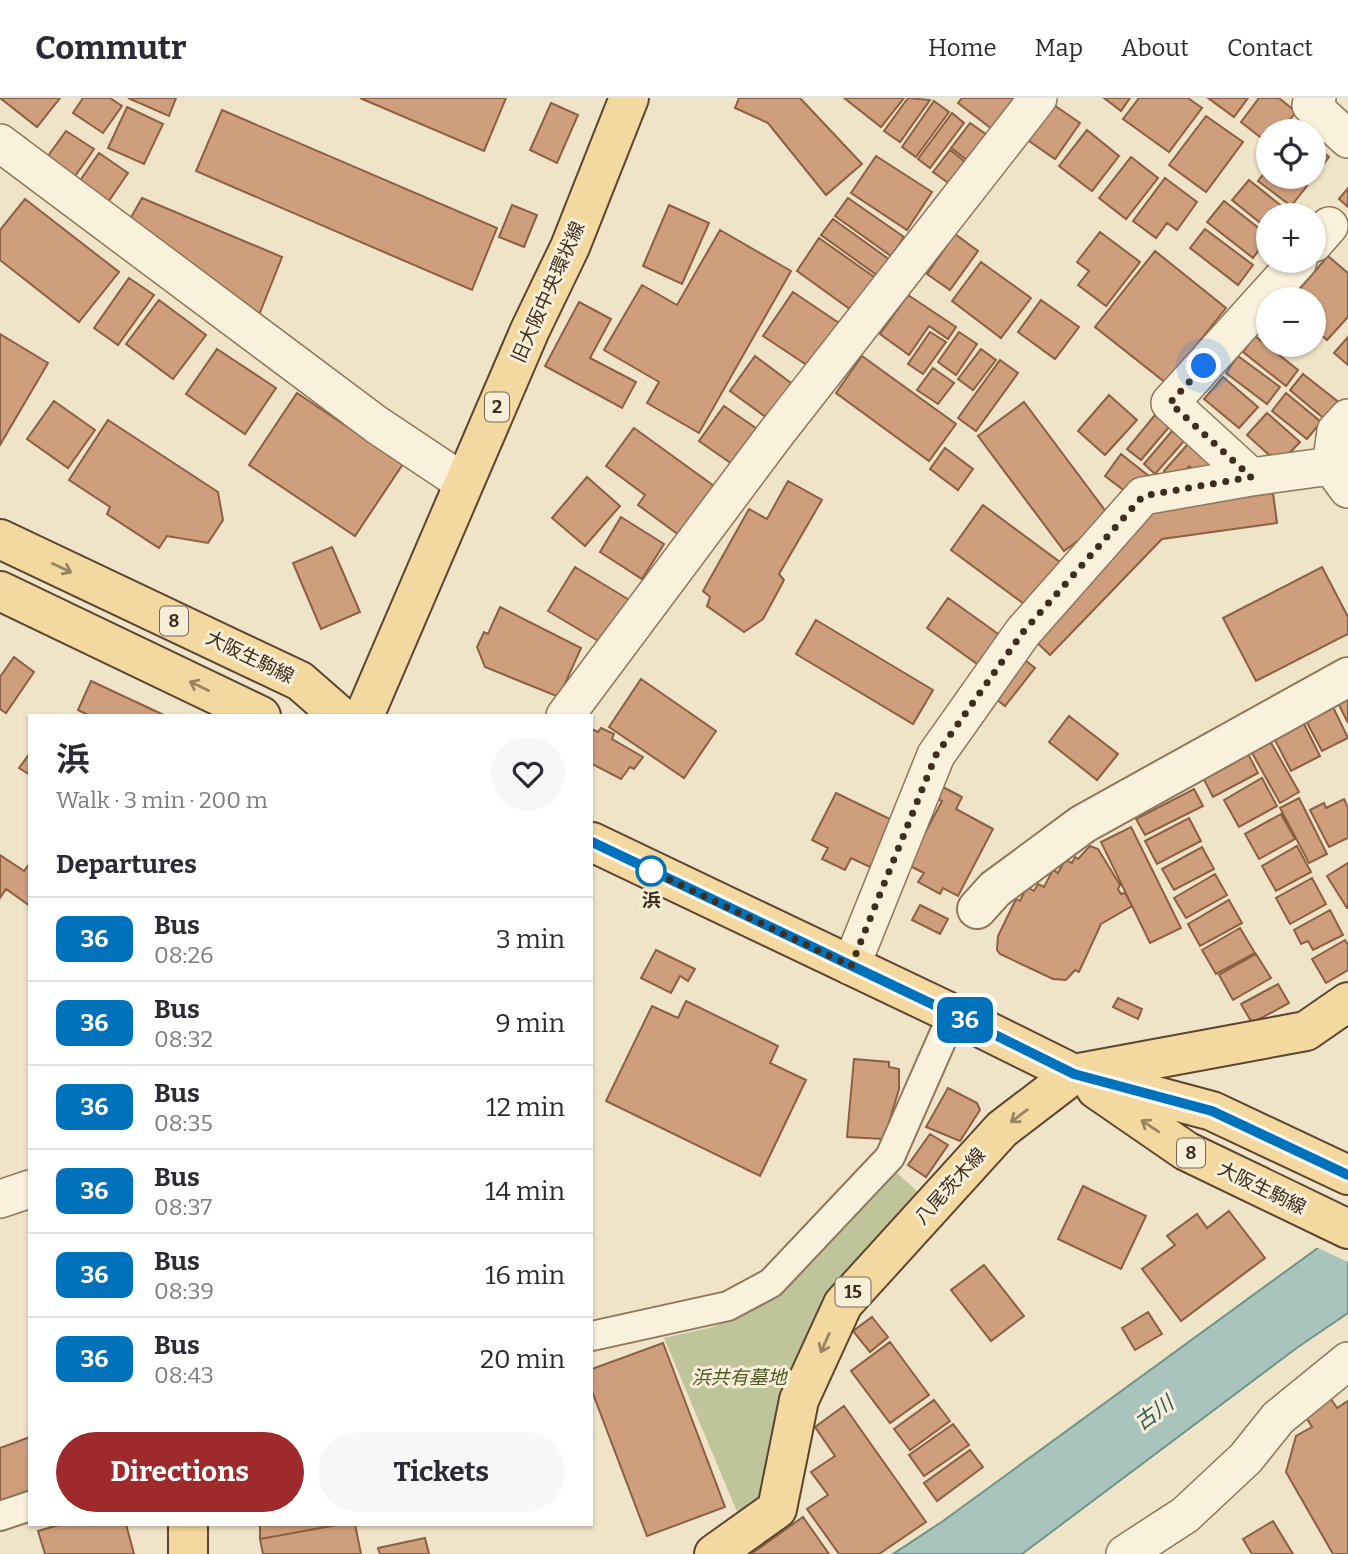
<!DOCTYPE html>
<meta charset="utf-8">
<style>
:root{--surface:#fff;--page:#f7f7f7;--text:#2b2b33;--muted:#7c7c81;--line:#e1e1e2;--accent:#9e2a2b}
body{margin:0;font-family:Bitter,"Noto Sans JP",serif;background:var(--page);color:var(--text);height:100vh;display:flex;flex-direction:column;font-size:26px;white-space:nowrap}
*{box-sizing:border-box;margin:0}
p{font-size:23px;color:var(--muted)}
.icon{flex:none;width:38px;height:38px;fill:none;stroke:currentColor;stroke-width:2;stroke-linecap:round;stroke-linejoin:round}
.map{position:relative;flex:1;overflow:hidden}
.details{position:absolute;left:28px;top:616px;width:565px;height:812px;display:flex;flex-direction:column;background:var(--surface);border-radius:0px;box-shadow:0 2px 5px #0004}
.details>*{flex:none}
.badge{padding:0 14px;border-radius:10px;font-size:24px;line-height:46px}
.tools{position:absolute;left:1256px;top:21px;display:grid;gap:14px}
.tools a{display:grid;place-items:center;width:70px;height:70px;border-radius:50%;background:var(--surface);box-shadow:0 2px 5px #0004;font-size:35px}
.you{position:absolute;width:35px;height:35px;margin:-18px;border:5px solid #fff;border-radius:50%;background:#1a73e8;box-shadow:0 0 0 10px #1a73e833}
.map>.badge{position:absolute;translate:-50% -50%;box-shadow:0 0 0 4px #fff}
h2{padding:0 28px;font-size:26px;line-height:63px}
.round{display:grid;place-items:center;flex:none;width:74px;height:74px;border-radius:37px;background:var(--page)}
.summary{display:flex;align-items:center;justify-content:space-between;height:119px;padding:0 28px}
h1{font-size:33px;font-weight:700;line-height:52px}
.cta{display:flex;gap:14px;margin-top:auto;padding:14px 28px}
.cta a{flex:1;height:80px;border-radius:42px;background:var(--accent);color:#fff;font-size:28px;font-weight:700;line-height:80px;text-align:center}
.cta a+a{background:var(--page);color:var(--text)}
ul{padding:0;list-style:none}
li{display:flex;align-items:center;gap:21px;height:84px;padding:0 28px;border-top:2px solid var(--line)}
li div{flex:1}
li b{display:block;font-size:26px}
li em{font-style:normal}
li .badge{min-width:77px;font-weight:700;text-align:center}
header{display:flex;align-items:center;gap:42px;box-sizing:border-box;height:98px;padding:0 35px;background:var(--surface);border-bottom:2px solid var(--line)}
header strong{font-size:33px}
nav{display:flex;gap:38px;margin-inline-start:auto;font-size:24px}
.map>svg:first-child{display:block}
.cemetery{fill:#bfc49a}
.water{fill:#a9c4bc;stroke:#6f938a;stroke-width:2}
.pier{fill:#f0e4c8}
.building{fill:#cf9f7d;stroke:#8d5f41;stroke-width:2}
.lines{fill:none;stroke-linecap:round;stroke-linejoin:round}
.pedestrian-casing{stroke:#8d765c;stroke-width:32}
.minor-casing{stroke:#8d765c;stroke-width:40}
.tertiary-casing{stroke:#8d765c;stroke-width:42}
.primary-casing{stroke:#5b4430;stroke-width:42}
.pedestrian{stroke:#faf1dc;stroke-width:28}
.minor{stroke:#faf1dc;stroke-width:37}
.tertiary{stroke:#faf1dc;stroke-width:38}
.primary{stroke:#f3d9a0;stroke-width:38}
.oneway{stroke:#988460}
.line-casing{stroke:#fff;stroke-width:16}
.line{stroke:#0072bc;stroke-width:10}
.walk{stroke:#3d2e20;stroke-width:7;stroke-dasharray:0 12.6}
.stop-dot{fill:#fff;stroke:#0072bc;stroke-width:3.5}
.labels{text-anchor:middle;dominant-baseline:central;stroke-width:6;stroke-linejoin:round;paint-order:stroke}
.shield{fill:#f7eed8;stroke:#756857;stroke-width:2}
.shield-label{font-size:18px;font-weight:bold;fill:#3d2e20}
.street-label{font-size:19px;fill:#3d2e20;stroke:#f7eed8}
.stop-label{font-size:19px;font-weight:bold;fill:#3d2e20;stroke:#f7eed8}
.park-label{font-size:19px;font-style:italic;fill:#4d5a26;stroke:#f7eed8}
.water-label{font-size:21px;font-style:italic;fill:#2f5d5a;stroke:#f7eed8}
</style>
<header>
<strong>Commutr</strong>
<nav><a>Home</a><a>Map</a><a>About</a><a>Contact</a></nav>
</header>
<div class="map">
<svg width="1348" height="1456" viewBox="0 0 1348 1456">
<rect width="100%" height="100%" fill="#f0e4c8"/>
<path class="cemetery" d="M897 1075 917 1093 855 1166 766 1394 741 1423 664 1240 713 1229 755 1208 804 1173Z"/>
<path class="water" d="M1348 1128V1215L1298 1249 1022 1456H893L943 1423Z"/>
<path class="pier" d="M1348 1124V1164L1314 1148 1346 1125Z"/>
<path class="building" d="M0 0H60L37 29Z
M83 0H110L122 8 103 35 73 15Z
M128 0H176L169 18Z
M360 0H506L484 53Z
M739 0H800L862 66 826 97 768 25 735 10Z
M844 0H904L881 29Z
M908 0 930 2 900 44 884 33Z
M962 0H1022L996 34 958 5Z
M1104 0H1130L1121 13Z
M1139 0H1188L1202 10 1169 54 1123 21Z
M1208 0H1248L1234 19Z
M1259 0H1279L1296 14 1281 33H1269V46L1241 24Z
M934 3 949 14 916 59 902 49Z
M551 5 578 17 557 65 530 52Z
M1054 7 1080 25 1055 61 1029 43Z
M127 9 163 26 144 66 108 50Z
M222 12 497 130 472 192 196 73Z
M952 15 964 25 930 70 918 61Z
M1206 18 1243 44 1206 94 1169 67Z
M970 25 990 39 970 64 951 50Z
M1087 32 1119 58 1092 93 1059 68Z
M66 33 94 51 73 81 45 62Z
M1314 47 1329 59 1314 78Z
M950 52 968 66 951 87 933 74Z
M99 55 128 75 106 107 77 87Z
M876 58 932 94 907 132 851 95Z
M1131 59 1158 80 1126 121 1099 100Z
M1269 69V79H1296L1307 88 1291 108 1258 83Z
M1165 80 1197 104 1177 132 1167 125 1156 140 1133 123Z
M1249 82 1289 114 1286 117H1269V132L1232 102Z
M1348 90V109L1339 101Z
M142 100 282 159 259 217 129 123Z
M848 100 904 139 891 158 835 118Z
M25 101 119 174 79 224 0 162V132Z
M1224 103 1269 138 1253 160 1207 124Z
M512 107 537 117 524 149 499 139Z
M669 107 709 125 682 186 643 168Z
M833 121 890 162 878 178 821 137Z
M1205 131 1253 167 1238 187 1190 150Z
M720 132 791 173 699 335 647 305 659 284 604 252 642 187 677 207Z
M1100 134 1140 164 1106 208 1078 187 1089 173 1077 164Z
M955 136 978 153 950 192 927 176Z
M819 140 877 181 854 214 797 173Z
M1155 153 1226 210 1166 285 1095 229Z
M1328 158 1348 175V219L1327 242 1314 231V201H1291Z
M981 164 1031 200 1001 240 952 203Z
M129 180 154 197 118 247 94 230Z
M793 194 845 229 816 273 763 238Z
M908 197 956 229 948 241 929 228 909 257 880 236Z
M159 202 206 237 173 281 126 246Z
M1041 202 1079 229 1055 261 1018 234Z
M579 204 611 221 590 260 636 284 622 310 545 268Z
M930 234 946 244 923 276 908 266Z
M959 234 977 246 956 277 938 264Z
M0 236 48 265 0 347Z
M1255 238 1298 272 1286 288 1243 254Z
M1348 239V267L1334 255Z
M217 251 276 290 245 336 186 296Z
M981 251 996 262 973 292 958 281Z
M755 258 799 291 774 325 730 293Z
M862 258 956 326 929 363 836 295Z
M1238 258 1280 289 1267 306 1226 275Z
M1000 262 1018 275 976 333 958 320Z
M933 270 954 285 938 306 917 292Z
M1303 276 1341 306 1327 323 1290 292Z
M1223 279 1258 309 1239 330 1204 301Z
M297 295 403 366 355 438 249 367Z
M1286 295 1321 324 1307 341 1272 313Z
M1109 297 1137 322 1105 357 1078 333Z
M54 303 95 332 68 370 27 341Z
M1024 304 1110 419 1064 453 978 338Z
M724 308 763 335 738 370 699 343Z
M1267 315 1300 344 1279 366 1247 337Z
M1155 317 1169 329 1141 362 1127 351Z
M108 322 218 394 223 422 208 445 167 438 159 450 107 416 110 409 69 382Z
M634 330 714 388 679 437 638 407 645 397 606 368Z
M1172 333 1184 343 1155 376 1144 366Z
M1188 346 1215 370 1205 381 1189 368 1175 383 1164 373Z
M945 350 973 371 958 392 930 371Z
M1121 356 1150 379 1134 400 1105 378Z
M587 379 620 408 585 448 552 420Z
M788 383 822 402 779 476 784 482 763 521 744 534 707 508 710 499 703 493 749 411 767 421Z
M1273 395 1277 425 1162 441 1050 557 1029 537 1148 412Z
M983 407 1064 467 1031 511 951 452Z
M621 419 664 446 642 481 600 454Z
M332 449 360 514 321 531 293 465Z
M575 469 631 503 605 547 548 513Z
M1322 469 1348 519V536L1256 583 1223 520Z
M948 500 1001 538 980 568 927 530Z
M500 509 581 550 559 599 485 569 477 549 484 534 488 536Z
M816 522 933 592 913 626 796 556Z
M1016 555 1035 570 1005 608 985 592Z
M14 559 34 574 6 615 0 611V579Z
M641 581 716 633 684 680 609 629Z
M91 583 166 618H90L78 612Z
M1348 601V625L1338 605Z
M1332 607 1348 640 1322 653 1305 621Z
M1069 618 1118 656 1097 682 1049 644Z
M1303 624 1320 658 1291 673 1274 640Z
M601 630 614 636 612 641 643 659 634 671 630 669 621 681 592 666V631L598 634Z
M1270 643 1299 694 1280 705 1251 653Z
M1245 650 1258 675 1213 699 1200 674Z
M30 655V677L19 670Z
M1262 680 1277 708 1239 729 1224 702Z
M941 688 962 699 956 711 993 731 958 798 943 790 940 796 918 784 924 775 908 767 942 703 935 700Z
M1194 691 1203 708 1145 737 1136 721Z
M836 695 894 723 870 769 851 760 845 772 822 761 828 750 812 742Z
M1299 700 1327 756 1309 765 1280 710Z
M1344 701 1348 710V740L1329 749 1310 712 1324 705 1326 710Z
M1281 716 1295 741 1259 761 1245 736Z
M1189 720 1201 743 1157 766 1145 743Z
M1131 729 1181 830 1150 845 1101 744Z
M1090 748 1098 751 1120 787 1118 791 1121 796 1125 795 1132 808 1101 826 1079 874 1075 872 1066 882 1053 881 1000 856 997 852 998 838 1016 801 1020 803 1027 789 1034 793 1038 786 1044 789 1053 772 1058 775 1065 762 1072 765 1075 759 1078 761Z
M1297 748 1311 774 1276 793 1262 768Z
M1202 749 1214 771 1174 792 1162 771Z
M0 757 24 773 30 765V808L6 791 0 800Z
M1348 765V810H1347L1327 778Z
M1215 776 1227 797 1186 820 1174 800Z
M1312 780 1326 806 1290 826 1276 800Z
M1229 802 1242 825 1200 848 1188 826Z
M920 807 948 821 940 836 912 822Z
M1330 812 1343 837 1313 852 1308 843 1301 846 1294 832Z
M1240 830 1255 855 1216 876 1202 852Z
M1345 842 1348 847V872L1326 885 1312 861Z
M656 852 695 871 688 883 680 878 671 895 641 880Z
M1256 856 1271 880 1233 902 1219 877Z
M1278 886 1289 905 1252 925 1241 906Z
M1118 900 1142 911 1138 921 1113 909Z
M686 903 778 948 770 965 806 982 760 1078 606 1003 652 908 678 920Z
M854 961 889 964V969L899 971V991L884 1041 847 1039Z
M948 990 977 1005 980 1012 960 1043 926 1029Z
M930 1036 948 1047 926 1079 908 1067Z
M1083 1088 1146 1118 1121 1171 1058 1141Z
M1229 1113 1265 1160 1181 1223 1142 1171 1175 1147 1167 1138 1197 1116 1207 1130Z
M984 1167 1024 1218 991 1243 951 1192Z
M1148 1214 1162 1236 1135 1252 1122 1230Z
M872 1219 888 1239 870 1254 853 1233Z
M890 1244 929 1297 890 1325 851 1273Z
M663 1245 725 1409 647 1438 592 1293V1271Z
M1331 1301 1337 1310 1348 1303V1456H1333L1286 1374 1296 1338 1312 1329 1304 1316Z
M934 1302 950 1323 910 1352 894 1331Z
M844 1308 926 1424 879 1456H839L807 1411 828 1397 811 1374 835 1358 815 1329Z
M953 1326 969 1347 924 1378 909 1357Z
M30 1339V1392L0 1403V1350Z
M970 1352 983 1369 937 1403 924 1385Z
M803 1419 829 1456H751Z
M1273 1423 1293 1456H1252L1243 1441Z
M62 1426H126L134 1456H45L38 1433Z
M260 1426H342L260 1441Z
M342 1426H355L361 1456H263L260 1441Z
M425 1440 429 1456H380L378 1450Z"/>
<g class="lines">
<defs>
<path id="pedestrian" d="M592 1238 728 1208 771 1185 890 1059 953 916
M0 1418 30 1408"/>
<path id="minor" d="M1317 0 1311 7 1348 41
M0 45 377 327 464 385
M1314 145 1329 128
M1331 368 1336 333 1348 320
M1251 379 1170 305 1298 163
M565 618 774 338 1038 0
M851 868 936 657 1023 534 1143 398 1251 379 1331 368 1348 391
M0 1101 30 1091
M1125 1456 1185 1417 1246 1360 1278 1320 1348 1263"/>
<path id="tertiary" d="M977 811 995 791 1083 726 1348 579"/>
<path id="primary" d="M0 441 300 583 340 618
M0 493 261 618
M364 618 530 232 570 149 629 0
M592 744 953 916 1074 976 1212 1013 1348 1077
M1096 991 1186 1053 1348 1131
M188 1456V1426
M714 1456 777 1411 799 1302 843 1206 1002 1031 1074 976 1306 933 1348 904"/>
</defs>
<use href="#pedestrian" class="pedestrian-casing"/>
<use href="#minor" class="minor-casing"/>
<use href="#tertiary" class="tertiary-casing"/>
<use href="#primary" class="primary-casing"/>
<use href="#pedestrian" class="pedestrian"/>
<use href="#minor" class="minor"/>
<use href="#tertiary" class="tertiary"/>
<use href="#primary" class="primary"/>
</g>
<defs><path id="oneway-shaft" d="M-6 0H5M1.5-3L5.5 0L1.5 3" fill="none" stroke-width="1.6" stroke-linecap="round" stroke-linejoin="round" transform="scale(1.75)"/></defs>
<g class="oneway">
<use href="#oneway-shaft" transform="translate(62 470) rotate(25)"/>
<use href="#oneway-shaft" transform="translate(199 588) rotate(-154)"/>
<use href="#oneway-shaft" transform="translate(1019 1018) rotate(143)"/>
<use href="#oneway-shaft" transform="translate(1150 1028) rotate(-146)"/>
<use href="#oneway-shaft" transform="translate(825 1245) rotate(114)"/>
</g>
<g class="lines">
<defs>
<path id="line" d="M592 744 953 916 1074 976 1212 1013 1348 1077"/>
</defs>
<use href="#line" class="line-casing"/>
<use href="#line" class="line"/>
<path class="walk" d="M651 773 649 772 851 868 936 657 1023 534 1143 398 1251 379 1170 305 1204 268"/>
</g>
<circle class="stop-dot" cx="651" cy="773" r="14"/>
<g class="labels">
<g class="shield">
<rect x="485" y="294.5" width="24" height="29" rx="5"/>
<rect x="160" y="508.5" width="28" height="29" rx="5"/>
<rect x="1177" y="1040.5" width="28" height="29" rx="5"/>
<rect x="835.5" y="1179.5" width="35" height="29" rx="5"/>
</g>
<g class="shield-label">
<text x="497" y="309">2</text>
<text x="174" y="523">8</text>
<text x="1191" y="1055">8</text>
<text x="853" y="1194">15</text>
</g>
<g class="street-label">
<text transform="translate(548 194) rotate(-66)">旧大阪中央環状線</text>
<text transform="translate(250 559) rotate(26)">大阪生駒線</text>
<text transform="translate(950 1088) rotate(-48)">八尾茨木線</text>
<text transform="translate(1262 1090) rotate(26)">大阪生駒線</text>
</g>
<g class="stop-label">
<text x="651" y="802">浜</text>
</g>
<g class="park-label">
<text x="739" y="1279">浜共有墓地</text>
</g>
<g class="water-label">
<text transform="translate(1154 1315) rotate(-36)">古川</text>
</g>
</g>
</svg>
<div class="tools">
<a><svg class="icon" aria-label="locate" viewBox="0 0 24 24"><circle cx="12" cy="12" r="6"/><path d="M12 2v4M12 18v4M2 12h4M18 12h4"/></svg></a>
<a>+</a>
<a>−</a>
</div>
<div class="you" style="left:1204px;top:268px"></div>
<b class="badge" style="left:965px;top:922px;background:#0072bc;color:#fff">36</b>
<section class="details">
<div class="summary"><div><h1>浜</h1><p>Walk · 3 min · 200 m</p></div><a class="round"><svg class="icon" aria-label="heart" viewBox="0 0 24 24"><path d="M12 20l-8-8c-3-5 5-10 8-4 3-6 11-1 8 4z"/></svg></a></div>
<h2>Departures</h2>
<ul>
<li><span class="badge" style="background:#0072bc;color:#fff">36</span><div><b>Bus</b><p>08:26</p></div><em>3 min</em></li>
<li><span class="badge" style="background:#0072bc;color:#fff">36</span><div><b>Bus</b><p>08:32</p></div><em>9 min</em></li>
<li><span class="badge" style="background:#0072bc;color:#fff">36</span><div><b>Bus</b><p>08:35</p></div><em>12 min</em></li>
<li><span class="badge" style="background:#0072bc;color:#fff">36</span><div><b>Bus</b><p>08:37</p></div><em>14 min</em></li>
<li><span class="badge" style="background:#0072bc;color:#fff">36</span><div><b>Bus</b><p>08:39</p></div><em>16 min</em></li>
<li><span class="badge" style="background:#0072bc;color:#fff">36</span><div><b>Bus</b><p>08:43</p></div><em>20 min</em></li>
</ul>
<div class="cta"><a>Directions</a><a>Tickets</a></div>
</section>
</div>
